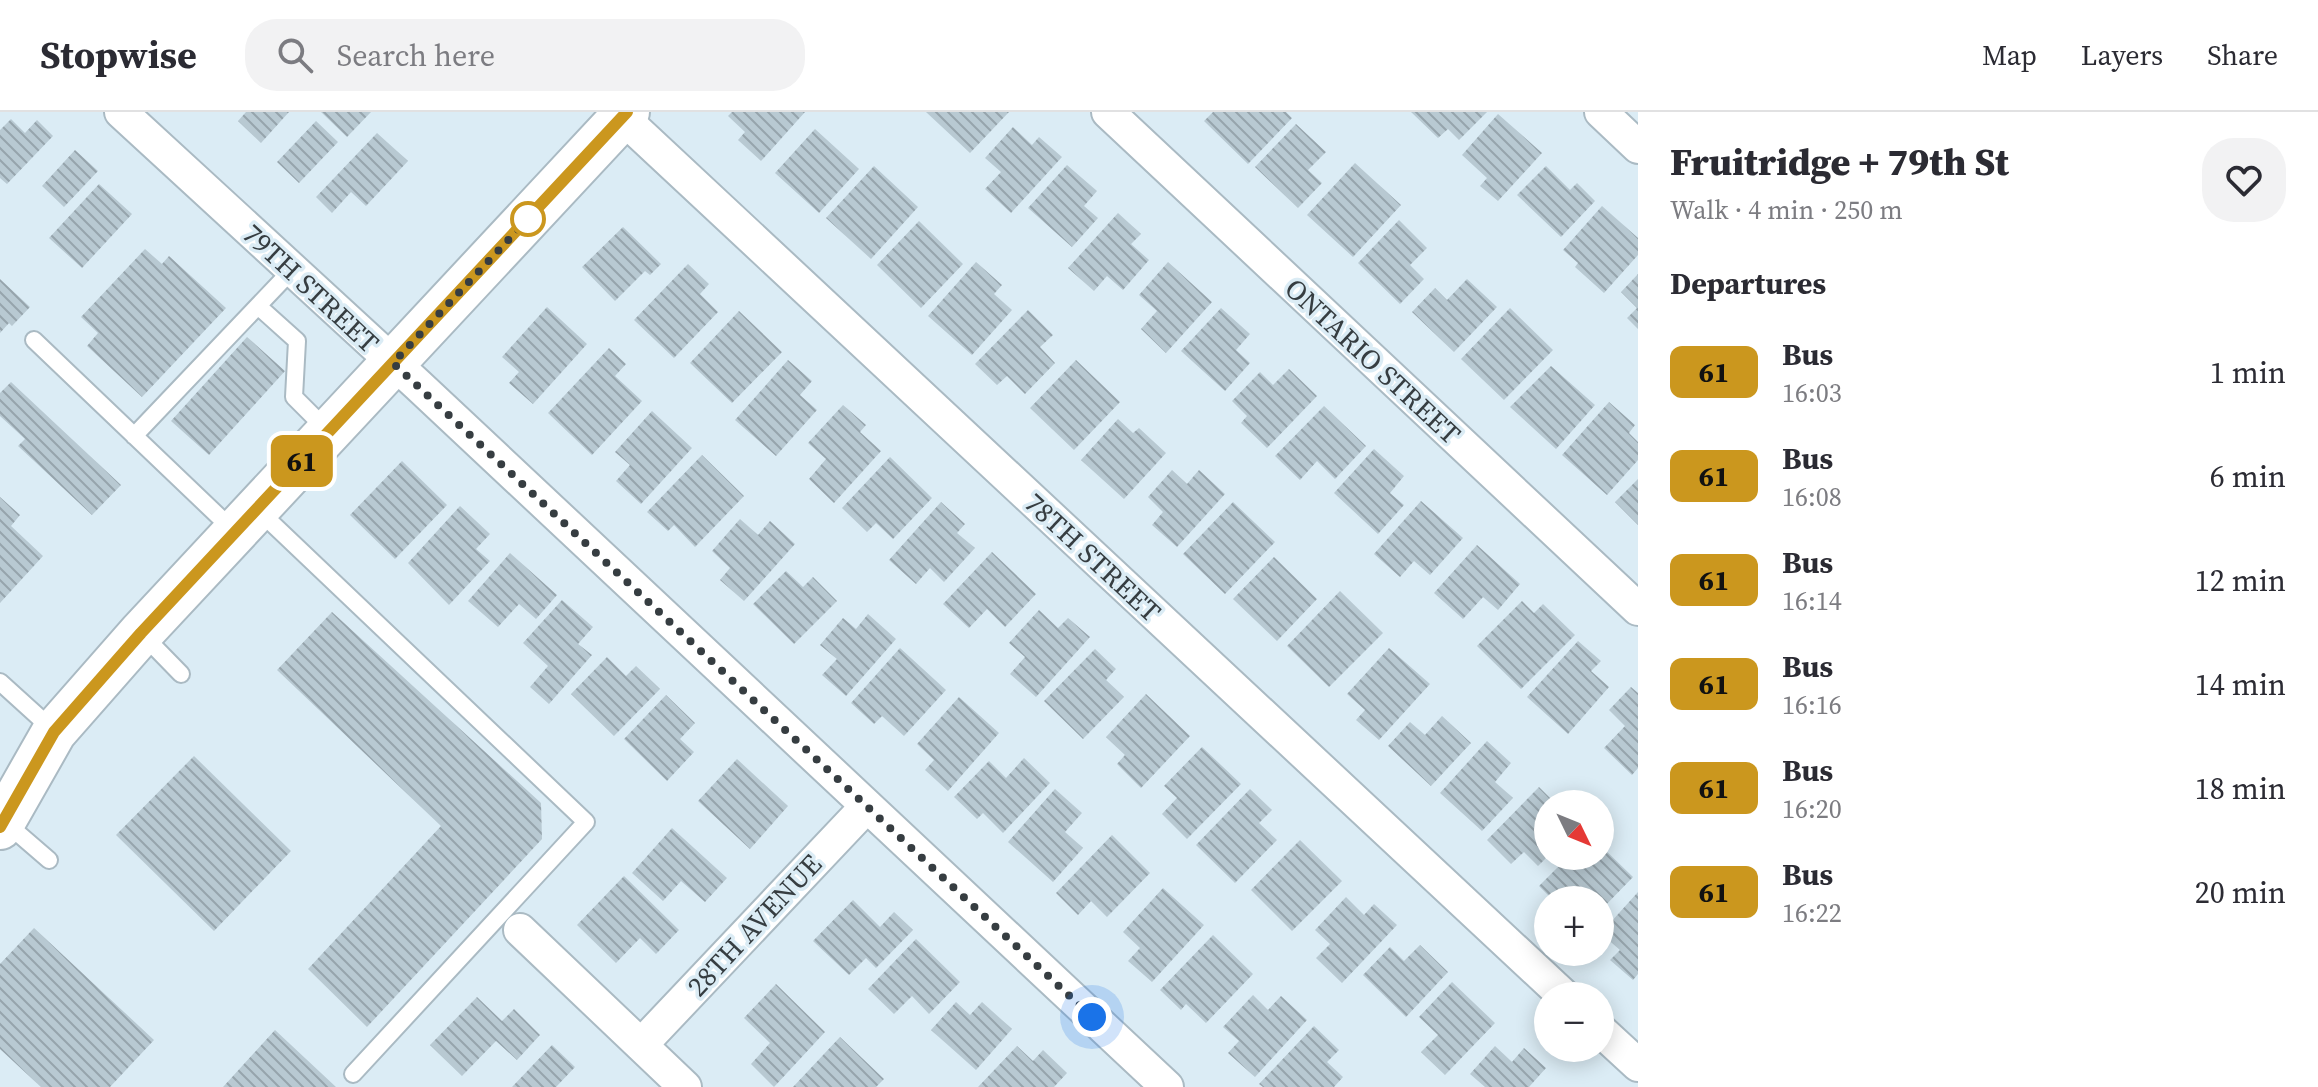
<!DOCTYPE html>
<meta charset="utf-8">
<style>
:root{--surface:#fff;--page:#f2f2f3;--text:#2b2b33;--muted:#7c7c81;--line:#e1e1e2}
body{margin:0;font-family:"Source Serif 4",serif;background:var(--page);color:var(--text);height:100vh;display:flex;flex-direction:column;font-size:30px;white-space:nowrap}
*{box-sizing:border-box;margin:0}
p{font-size:26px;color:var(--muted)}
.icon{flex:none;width:44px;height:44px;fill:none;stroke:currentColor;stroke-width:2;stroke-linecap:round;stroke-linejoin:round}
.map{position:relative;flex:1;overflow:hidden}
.drawer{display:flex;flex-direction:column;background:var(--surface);width:680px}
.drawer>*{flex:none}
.badge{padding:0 16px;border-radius:12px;font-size:28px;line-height:52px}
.needle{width:52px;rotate:133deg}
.buttons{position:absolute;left:1534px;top:678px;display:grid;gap:16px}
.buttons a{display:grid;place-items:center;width:80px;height:80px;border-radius:50%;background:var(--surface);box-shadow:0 4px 20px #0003;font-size:40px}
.you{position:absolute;width:40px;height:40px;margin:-20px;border:6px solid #fff;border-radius:50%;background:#1a73e8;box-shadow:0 0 0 12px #1a73e833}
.map>.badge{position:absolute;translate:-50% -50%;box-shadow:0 0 0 4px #fff}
h2{padding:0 32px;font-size:30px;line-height:72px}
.round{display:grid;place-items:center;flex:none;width:84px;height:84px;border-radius:32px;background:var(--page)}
.head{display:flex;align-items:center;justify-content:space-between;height:136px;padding:0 32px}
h1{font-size:38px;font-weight:800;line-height:60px}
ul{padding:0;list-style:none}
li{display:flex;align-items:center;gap:24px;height:104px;padding:0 32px}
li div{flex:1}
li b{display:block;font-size:30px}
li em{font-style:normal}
li .badge{min-width:88px;font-weight:700;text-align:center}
header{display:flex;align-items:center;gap:48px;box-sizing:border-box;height:112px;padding:0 40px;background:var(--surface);border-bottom:2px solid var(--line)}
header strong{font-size:38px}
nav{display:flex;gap:44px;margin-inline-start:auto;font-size:28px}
.search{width:560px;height:72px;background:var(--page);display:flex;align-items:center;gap:20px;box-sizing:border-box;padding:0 28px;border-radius:32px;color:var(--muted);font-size:30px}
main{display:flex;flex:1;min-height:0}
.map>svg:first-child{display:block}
.building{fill:url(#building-back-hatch)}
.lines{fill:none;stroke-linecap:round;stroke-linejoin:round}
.lane-casing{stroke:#aabac3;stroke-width:20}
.street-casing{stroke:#aabac3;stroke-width:36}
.secondary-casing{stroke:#aabac3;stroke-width:48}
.lane{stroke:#fff;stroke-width:16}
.street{stroke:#fff;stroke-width:32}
.secondary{stroke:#fff;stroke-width:44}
.line-casing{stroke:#fff;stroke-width:18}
.line{stroke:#cb971e;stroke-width:12}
.walk{stroke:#363d41;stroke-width:8;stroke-dasharray:0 14.4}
.stop-dot{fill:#fff;stroke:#cb971e;stroke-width:4}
.labels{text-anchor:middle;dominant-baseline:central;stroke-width:7;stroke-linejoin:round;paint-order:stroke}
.street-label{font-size:28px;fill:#363d41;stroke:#dbecf5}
</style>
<header>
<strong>Stopwise</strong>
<div class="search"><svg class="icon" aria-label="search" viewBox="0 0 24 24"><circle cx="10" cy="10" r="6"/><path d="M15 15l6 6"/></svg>Search here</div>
<nav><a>Map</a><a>Layers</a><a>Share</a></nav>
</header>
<main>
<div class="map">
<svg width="1638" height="975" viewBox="0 0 1638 975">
<defs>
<pattern id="building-back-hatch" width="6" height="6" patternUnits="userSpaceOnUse" patternTransform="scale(2)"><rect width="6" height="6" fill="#b8c9d2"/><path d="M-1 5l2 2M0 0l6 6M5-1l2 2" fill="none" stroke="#96a4ac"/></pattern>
</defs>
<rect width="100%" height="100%" fill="#dbecf5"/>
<path class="building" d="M246 0H289L261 31 238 9Z
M321 0H371L347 25Z
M732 0H805L761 49 738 28 745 20 728 4Z
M926 0H1009L970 41Z
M1213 0H1286L1292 6 1248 52 1204 9Z
M1411 0H1487L1459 28 1448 17 1438 26Z
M1498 2 1542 41 1498 89 1480 74 1487 66 1462 43Z
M11 7 25 21 37 8 53 24 7 72 0 66V18Z
M316 9 338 30 299 71 277 50Z
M1296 12 1326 40 1308 58 1322 71 1298 96 1255 55Z
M1013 15 1032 33 1039 25 1062 45 1011 101 985 77 1001 60 985 46Z
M815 17 859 57 819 101 775 61Z
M377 21 408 49 366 94 351 80 332 101 316 85Z
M75 38 98 59 64 95 42 74Z
M1355 51 1401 93 1353 145 1307 103Z
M1067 53 1097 79 1084 94 1098 106 1072 135 1028 96Z
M874 54 918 95 871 147 826 106Z
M1546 54 1570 78 1577 71 1595 89 1561 125 1517 83Z
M99 72 132 102 82 156 49 126Z
M1602 94 1638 126V143L1604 181 1575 155 1578 151 1563 138Z
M1118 101 1141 122 1131 132 1149 148 1123 178 1107 164 1094 179 1068 156Z
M1399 108 1427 136 1410 153 1424 167 1400 192 1358 151Z
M919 109 963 152 921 196 877 153Z
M623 115 661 152 650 163 645 159 615 189 582 155Z
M145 137 162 152 169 144 226 196 142 285 87 234 98 221 81 205Z
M976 150 1002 173 994 182 1012 198 972 243 928 204Z
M1168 150 1212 190 1166 241 1141 217 1157 199 1139 183Z
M688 152 709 172 700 182 718 200 674 246 634 208Z
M1638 162V217L1627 206 1637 196 1621 180Z
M0 167 30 195 12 214 9 211 0 221Z
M1467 167 1497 195 1454 240 1412 200 1435 176 1447 188Z
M547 195 587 232 533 292 509 271 519 260 502 245Z
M1221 196 1250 222 1236 238 1250 251 1225 279 1181 239Z
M1510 196 1553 238 1504 288 1461 247Z
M1028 198 1053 223 1040 235 1055 251 1025 282 1007 264 997 273 975 252Z
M739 199 782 240 732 291 690 251Z
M247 225 285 259 209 343 171 309Z
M609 236 626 252 615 264 642 289 592 343 548 301Z
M788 248 812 269 800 283 817 298 776 344 735 308Z
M1076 248 1120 290 1074 338 1030 296Z
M1551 254 1595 293 1556 337 1510 295Z
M1289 257 1317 284 1267 336 1241 311 1247 304 1232 289 1260 260 1273 273Z
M11 270 121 373 92 403 18 334 25 327 0 304V281Z
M1609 290 1635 313 1629 321 1638 330V348L1607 383 1562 343Z
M843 293 866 313 860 320 881 339 834 391 809 367 826 347 808 331Z
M1324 294 1366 334 1335 367 1317 349 1300 368 1275 344Z
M652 299 692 336 641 392 616 369 630 353 615 340Z
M1118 307 1133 321 1139 316 1166 341 1124 387 1081 348Z
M1374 337 1404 364 1390 381 1404 393 1378 422 1334 381Z
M702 343 744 384 695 435 674 413 668 419 647 400Z
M890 345 932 386 893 427 876 411 867 420 842 396Z
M402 349 447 393 395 447 350 403Z
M1172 358 1187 372 1199 358 1225 382 1177 435 1152 413 1163 400 1148 385Z
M1638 367V413L1615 390Z
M0 385 20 403 11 414 43 444 0 491Z
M1421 389 1463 426 1430 463 1414 449 1400 465 1374 442Z
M941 390 965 412 957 421 975 436 944 470 930 456 916 472 889 448Z
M1233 390 1275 430 1225 482 1183 442Z
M460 394 490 422 476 437 490 449 449 493 408 451Z
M740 407 758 423 770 409 795 432 744 489 720 468 730 456 712 439Z
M1477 433 1520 472 1498 498 1483 485 1463 507 1434 481Z
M992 440 1036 482 1005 515 987 497 969 516 943 492Z
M510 441 557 483 536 507 519 492 498 515 468 489Z
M1274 445 1317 487 1277 529 1233 487Z
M786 459 803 475 813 465 837 489 794 532 753 492Z
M1340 479 1383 521 1329 575 1287 534Z
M562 488 593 515 578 532 592 543 549 592 530 575 548 554 523 531Z
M1522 489 1534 501 1543 492 1575 523 1521 577 1477 534Z
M1039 498 1058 516 1068 506 1090 525 1036 585 1010 562 1025 545 1009 531Z
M332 500 541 691 542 727 367 915 308 857 441 714 277 558Z
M868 502 896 527 846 584 822 563 837 547 820 533 843 506 856 517Z
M1578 529 1601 549 1591 559 1609 575 1568 622 1527 585Z
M900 536 946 578 904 624 882 604 874 612 851 591Z
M1389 536 1430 572 1379 628 1356 608 1365 598 1347 582Z
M1095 537 1116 557 1106 568 1124 585 1083 627 1044 589Z
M607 545 626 564 636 554 660 577 614 624 571 582Z
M1631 575 1638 581V656L1632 663 1604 636 1625 614 1609 598Z
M1146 582 1190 624 1141 676 1117 652 1125 643 1106 625Z
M666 583 695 611 680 627 694 640 667 669 624 627Z
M959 585 999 621 948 679 925 658 934 648 917 632Z
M1442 604 1471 631 1431 674 1388 634 1410 610 1425 623Z
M1487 629 1511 651 1495 670 1513 686 1482 719 1440 681Z
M1202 635 1241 672 1187 727 1162 702 1177 686 1164 674Z
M194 644 291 739 214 819 116 723Z
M1024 646 1050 671 1003 721 983 701 977 707 954 685 989 649 1006 666Z
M737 647 788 694 750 737 698 689Z
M1539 675 1556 692H1548V744L1538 754 1524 740 1511 752 1487 728Z
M1055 677 1082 701 1065 720 1083 736 1053 770 1008 730Z
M1250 677 1272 698 1259 711 1277 728 1235 771 1196 733Z
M672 716 727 766 705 790 681 769 663 789 632 761Z
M1112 723 1150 761 1107 805 1091 789 1078 803 1056 781Z
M1300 728 1342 769 1292 819 1251 778Z
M1600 733 1633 765 1600 799V788H1553L1539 774 1569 744H1600Z
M624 764 679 818 656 842 640 826 616 851 577 813Z
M1163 776 1204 813 1152 870 1128 849 1140 836 1123 820Z
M1638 780V862L1633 868 1610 848 1620 838 1601 821Z
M1346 785 1364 803 1374 792 1397 813 1342 871 1316 846 1330 832 1315 818Z
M853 788 880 815 894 800 913 818 876 856 866 846 849 863 813 829Z
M34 816 154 928 110 975H41L0 937V852Z
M1213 823 1253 862 1206 911 1186 892 1181 898 1160 878Z
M916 827 960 870 929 902 912 884 894 902 868 877Z
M1420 833 1448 860 1406 905 1363 863 1390 835 1404 849Z
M1452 870 1495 911 1445 963 1421 940 1438 923 1419 905Z
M776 872 825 920 774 975 751 952 770 931 744 906Z
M1253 883 1268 898 1281 884 1307 908 1255 965 1228 941 1239 929 1223 915Z
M477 885 502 909 514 897 540 923 517 948 496 929 462 964 430 933Z
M956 890 970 903 982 890 1012 917 976 958 931 918Z
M1314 914 1339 938 1327 950 1343 965 1334 975H1263L1259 972Z
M275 918 336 975H223Z
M840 925 884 967 876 975H793Z
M552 933 575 955 556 975H512Z
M1017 934 1033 949 1043 938 1067 961 1054 975H978Z
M1495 934 1512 950 1524 936 1546 956 1529 975H1485L1470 962Z"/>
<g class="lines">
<defs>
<path id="lane" d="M258 194 297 229 294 285 329 320
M34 228 234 419
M134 324 292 158
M258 398 586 710 353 962
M143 523 181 562
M0 570 53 618
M5 710 49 748"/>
<path id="street" d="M121 0 418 273 1167 975
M1108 0 1638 497
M1601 0 1638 35
M622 5 1564 884
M520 818 685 975
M1600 918 1638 953
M641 933 867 694"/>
<path id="secondary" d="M0 715 54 620 141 521 627 0"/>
</defs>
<use href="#lane" class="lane-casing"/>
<use href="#street" class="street-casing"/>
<use href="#secondary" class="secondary-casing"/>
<use href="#lane" class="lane"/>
<use href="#street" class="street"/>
<use href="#secondary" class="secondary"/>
</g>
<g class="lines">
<defs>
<path id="line" d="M0 715 54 620 141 521 627 0"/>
</defs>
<use href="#line" class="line-casing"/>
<use href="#line" class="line"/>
<path class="walk" d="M528 107 393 251 1092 905"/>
</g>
<circle class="stop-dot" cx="528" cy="107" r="16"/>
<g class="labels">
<g class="street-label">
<text transform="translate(311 176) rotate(43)">79TH STREET</text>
<text transform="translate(1373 249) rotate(43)">ONTARIO STREET</text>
<text transform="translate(1093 445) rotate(43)">78TH STREET</text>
<text transform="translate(754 813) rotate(-47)">28TH AVENUE</text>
</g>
</g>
</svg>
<div class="buttons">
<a><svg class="needle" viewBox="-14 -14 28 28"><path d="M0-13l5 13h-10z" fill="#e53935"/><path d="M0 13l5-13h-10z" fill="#7c7c81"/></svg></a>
<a>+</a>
<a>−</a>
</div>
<div class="you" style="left:1092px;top:905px"></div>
<b class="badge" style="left:302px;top:349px;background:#cb971e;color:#111">61</b>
</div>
<section class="drawer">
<div class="head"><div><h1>Fruitridge + 79th St</h1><p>Walk · 4 min · 250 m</p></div><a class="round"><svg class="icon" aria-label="heart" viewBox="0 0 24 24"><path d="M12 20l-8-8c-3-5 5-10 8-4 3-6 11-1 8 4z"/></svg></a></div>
<h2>Departures</h2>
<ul>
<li><span class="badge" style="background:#cb971e;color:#111">61</span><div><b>Bus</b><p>16:03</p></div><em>1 min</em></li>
<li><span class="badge" style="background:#cb971e;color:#111">61</span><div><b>Bus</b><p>16:08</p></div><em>6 min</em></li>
<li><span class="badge" style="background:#cb971e;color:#111">61</span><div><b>Bus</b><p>16:14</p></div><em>12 min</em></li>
<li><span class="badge" style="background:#cb971e;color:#111">61</span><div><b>Bus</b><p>16:16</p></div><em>14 min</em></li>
<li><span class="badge" style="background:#cb971e;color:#111">61</span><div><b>Bus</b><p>16:20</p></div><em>18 min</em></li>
<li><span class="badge" style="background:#cb971e;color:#111">61</span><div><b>Bus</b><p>16:22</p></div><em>20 min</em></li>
</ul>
</section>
</main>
